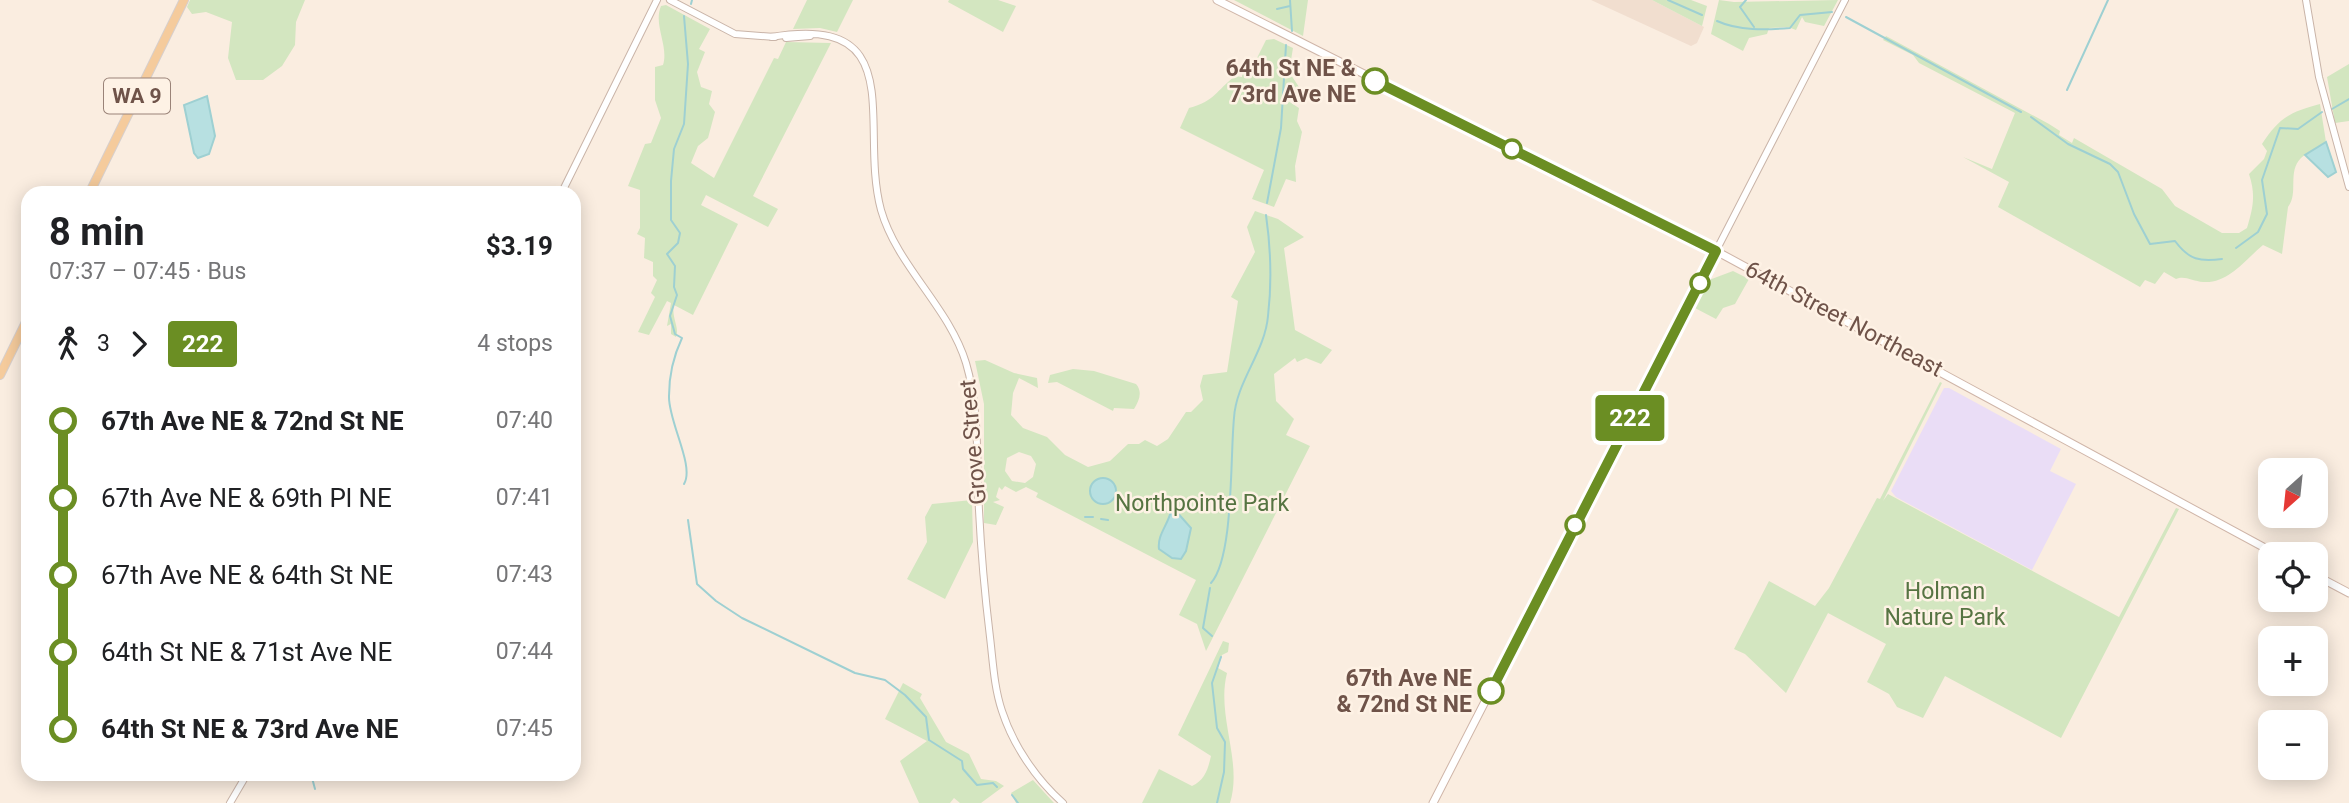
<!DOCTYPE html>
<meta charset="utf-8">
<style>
:root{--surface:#fff;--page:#f6f6f6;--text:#202124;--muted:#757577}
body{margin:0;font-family:Roboto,sans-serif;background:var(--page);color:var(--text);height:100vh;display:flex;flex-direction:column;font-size:26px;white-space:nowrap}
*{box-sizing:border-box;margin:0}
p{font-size:23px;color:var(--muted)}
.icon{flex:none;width:38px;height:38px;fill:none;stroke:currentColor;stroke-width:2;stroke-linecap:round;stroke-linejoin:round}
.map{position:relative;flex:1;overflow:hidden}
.sheet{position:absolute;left:21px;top:186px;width:560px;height:595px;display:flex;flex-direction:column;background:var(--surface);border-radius:21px;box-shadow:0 4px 18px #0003}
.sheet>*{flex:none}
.badge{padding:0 14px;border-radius:5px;font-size:24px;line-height:46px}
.needle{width:46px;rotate:207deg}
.controls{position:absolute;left:2258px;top:458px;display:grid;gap:14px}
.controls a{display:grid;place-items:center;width:70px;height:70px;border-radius:14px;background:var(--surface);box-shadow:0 4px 18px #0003;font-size:35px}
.map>.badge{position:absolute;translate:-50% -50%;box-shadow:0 0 0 4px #fff}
.legs{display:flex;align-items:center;gap:10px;height:77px;padding:0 28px;font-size:23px}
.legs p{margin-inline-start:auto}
.head{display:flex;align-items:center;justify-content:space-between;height:119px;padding:0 28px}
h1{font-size:38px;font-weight:700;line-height:52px}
ul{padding:0 28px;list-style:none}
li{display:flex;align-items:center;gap:24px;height:77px;font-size:26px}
li i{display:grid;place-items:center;width:10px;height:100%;margin:0 9px;background:currentColor}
li i::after{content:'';width:18px;height:18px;margin:-9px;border:5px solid;border-radius:50%;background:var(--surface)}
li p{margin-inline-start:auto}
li:first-child i{background:linear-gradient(#0000 50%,currentColor 0)}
li:last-child i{background:linear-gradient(currentColor 50%,#0000 0)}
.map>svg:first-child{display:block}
.residential{fill:#f1decf}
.education{fill:#eaddf6}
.green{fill:#d3e6c0;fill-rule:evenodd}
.water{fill:#b7e0e1;stroke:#9ed0d2;stroke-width:2}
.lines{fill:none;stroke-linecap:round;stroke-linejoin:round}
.stream{stroke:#9ed0d2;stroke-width:2}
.tertiary-casing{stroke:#c9b4a8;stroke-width:8}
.secondary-casing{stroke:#cfb5a8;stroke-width:9}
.primary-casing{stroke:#d7cfcc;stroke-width:10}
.tertiary{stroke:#fff;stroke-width:6}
.secondary{stroke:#fff;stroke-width:7}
.primary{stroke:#f5cb9c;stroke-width:8}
.line-1-casing{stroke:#fff;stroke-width:16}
.line-1{stroke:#6b8e23;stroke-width:10}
.stop-1-dot{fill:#fff;stroke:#6b8e23;stroke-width:3.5}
.labels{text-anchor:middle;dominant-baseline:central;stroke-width:5;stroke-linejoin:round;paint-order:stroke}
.shield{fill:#fef2e5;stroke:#9a8378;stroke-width:2}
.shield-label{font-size:21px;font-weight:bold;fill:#6f5349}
.stop-label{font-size:23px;font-weight:bold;fill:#6f5349;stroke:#fef2e5;text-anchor:end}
.street-label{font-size:23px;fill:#6f5349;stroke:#fef2e5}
.park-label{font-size:23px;fill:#567442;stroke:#fef2e5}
</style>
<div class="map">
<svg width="2349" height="803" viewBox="0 0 2349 803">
<rect width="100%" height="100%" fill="#faede0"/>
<path class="residential" d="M1591 0H1652L1704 27 1697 43 1691 46Z"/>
<path class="education" d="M1944 388H1949L2061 449 2050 471 2076 484 2032 570 1896 497 1891 491Z"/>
<path class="green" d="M190 0H305L296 22 295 45 282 66 263 80H236L228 58 232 22 206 12 192 14 187 7Z
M807 0H853L837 32 820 28 793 29Z
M949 0H998L1016 6 1003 32 948 2Z
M1234 0H1308L1303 36Z
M1652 0H1691L1707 6 1702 26Z
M1719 0 1734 2 1838 0 1824 26 1805 22 1802 17 1796 30 1788 27 1769 28 1767 34 1749 38 1743 51 1711 34Z
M666 5 710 29 699 49 705 52 697 72 701 87 712 91 709 104 715 112 708 138 698 146 691 163 714 178 774 58 778 59 786 42 831 43 753 196 778 209 768 227 706 195 701 205 738 224 693 315 674 305C671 317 680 328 676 337L671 334V324L667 326 671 303 667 301 649 335 638 332 655 297 651 293 657 280 653 276V262L644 258 645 238 637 234 640 228V190L628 186 645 144 651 143 661 118 655 100V67L663 65C669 46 653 25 661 6Z
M1886 36 2049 124 2060 131 2059 135 2072 143 2074 138 2162 189 2175 206 2222 233H2239L2247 228C2253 208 2256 195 2249 174L2264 159 2267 151 2262 144C2279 118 2290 112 2320 104L2326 142C2318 147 2308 152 2301 158 2287 172 2299 193 2288 207L2282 254 2263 245C2245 260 2228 284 2203 282 2193 281 2184 275 2176 279L2164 272 2155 284 2145 280 2140 287 1998 207 2009 182 1963 157 1992 169 2015 113 1919 63 1913 55 1883 40Z
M1274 39 1293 48 1289 72 1299 87 1309 93 1307 99 1289 92 1288 101 1299 108 1297 121 1302 132 1295 166 1296 182 1286 179 1274 207 1252 199 1264 170 1180 128 1189 108C1215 101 1216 91 1235 76L1242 77 1243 70 1264 69 1255 62 1266 40Z
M2349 64V121L2335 123 2327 77Z
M1255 211 1278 219 1304 237 1284 248 1295 330 1332 350 1321 364 1306 358 1297 362 1295 358 1274 374 1276 401 1294 419 1286 435 1310 446 1206 651 1197 624 1179 615 1196 580 1036 497 1038 493 1026 487 1016 492 1005 486 1002 490 999 487 996 497 1000 500 993 502 1004 507 996 525 984 523V404L975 361 985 360 1014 373 1037 378 1038 388 1019 378 1013 393 1011 415 1023 428 1047 437 1065 455 1088 467 1110 461 1128 444H1139L1145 440 1157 446 1168 439 1186 412H1191L1203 400 1200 386 1203 375 1227 372 1238 301 1231 297 1255 252 1247 227ZM1019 452 1031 456 1036 464 1033 477 1025 483 1012 481 1005 471 1007 458Z
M1733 271 1749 279 1735 304 1723 308 1716 319 1693 307 1709 280Z
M1073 369 1094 371 1136 384C1143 392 1139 401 1134 409L1114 408 1113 411 1057 382 1048 383 1050 375Z
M1940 382 1942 383 1883 501 1888 494 2119 617 2176 508 2179 509 2061 738 1945 676 1923 718 1897 707 1889 694 1867 682 1886 644 1828 613 1786 693 1745 654 1734 649 1769 581 1815 606 1829 588 1877 498 1880 499Z
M972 500 973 542 945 599 907 579 927 542 925 517 932 504Z
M1223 641 1229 643 1228 652 1222 655 1218 668 1227 673C1216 716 1243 761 1230 803H1142L1159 769 1192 786C1205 780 1208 769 1211 756L1178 735Z
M903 683 922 694 920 698 946 742 969 754 981 779 996 781 1004 786 981 803H960L954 798 950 803H919L900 761 927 741 885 719Z
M1033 780 1054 803H1016L1011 793Z"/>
<path class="water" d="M207 96 215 136 209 154 198 158 194 153 184 105Z
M2326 142 2336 172 2328 177 2305 155Z
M1090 491a13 13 0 1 1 26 0a13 13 0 1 1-26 0Z
M1175 510 1191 528 1186 551 1181 559 1172 558 1159 549C1157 535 1168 525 1171 511Z"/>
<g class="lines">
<path class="stream" d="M1290 0 1292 31
M1668 0 1702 15
M1746 0 1740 7 1754 27
M691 4 692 0
M1277 9 1290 6
M1846 17 2021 112
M1717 21C1739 31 1766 30 1790 28L1800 15 1832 12
M2067 90 2108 0
M2332 109 2349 99
M2031 117 2068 144 2110 164 2118 172 2134 214 2150 244 2175 241C2189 260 2200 262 2222 259
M1267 203 1281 128 1286 45
M2236 248 2258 232 2267 214 2262 180 2280 128 2298 129 2322 112
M684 484C695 466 668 421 669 396 669 377 674 355 682 338L675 334 670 316 677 295 674 287 675 266 667 254 678 243 680 233 671 220V181L674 149 684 124 688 64 684 16
M1085 517H1093
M1101 519 1108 520
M688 520 697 584 716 601 742 618 855 673 885 680 905 695 926 717 929 740 962 761 963 769 977 785 993 783 997 787
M1211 583C1234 557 1230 458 1234 418 1236 382 1265 352 1268 316 1272 282 1271 250 1266 215
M1210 588 1203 628 1212 636
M311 774 315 789
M1012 795 1018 803
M1217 803 1224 772 1225 742 1217 728 1212 683 1221 657"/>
<defs>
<path id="tertiary" d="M670 0 735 34 775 37
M2306 0 2319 77 2349 187
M771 37C912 13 858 125 881 210 897 266 949 307 966 363 978 403 977 448 978 489 980 539 984 588 990 637 993 662 994 687 1002 711 1013 745 1036 779 1063 803
M786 38 810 36
M562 192 657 0
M1716 251 1845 0
M230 803 247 774"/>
<path id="secondary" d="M1217 0 1716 251 2278 555
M2315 575 2349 593
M1433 803 1716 251"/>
<path id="primary" d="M90 192 184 0
M0 375 28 318"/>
</defs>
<use href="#tertiary" class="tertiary-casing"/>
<use href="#secondary" class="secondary-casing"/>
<use href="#primary" class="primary-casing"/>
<use href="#tertiary" class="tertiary"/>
<use href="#secondary" class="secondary"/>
<use href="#primary" class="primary"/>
</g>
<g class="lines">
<defs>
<path id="line-1" d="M1375 81 1716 251 1491 691"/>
</defs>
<use href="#line-1" class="line-1-casing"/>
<use href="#line-1" class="line-1"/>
</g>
<g class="stop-1-dot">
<circle cx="1375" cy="81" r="12"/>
<circle cx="1512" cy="149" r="9"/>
<circle cx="1700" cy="283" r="9"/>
<circle cx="1575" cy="525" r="9"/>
<circle cx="1491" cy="691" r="12"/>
</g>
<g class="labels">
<rect class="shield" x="104" y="78.5" width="66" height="35" rx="5"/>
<g class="shield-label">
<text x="137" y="96">WA 9</text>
</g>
<g class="stop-label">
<text x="1356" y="68">64th St NE &amp;<tspan x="1356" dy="26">73rd Ave NE</tspan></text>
<text x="1472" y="678">67th Ave NE<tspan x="1472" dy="26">&amp; 72nd St NE</tspan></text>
</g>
<g class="street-label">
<text transform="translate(1844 319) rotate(28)">64th Street Northeast</text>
<text transform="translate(973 442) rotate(-95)">Grove Street</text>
</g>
<g class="park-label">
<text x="1202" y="503">Northpointe Park</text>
<text x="1945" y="591">Holman<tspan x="1945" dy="26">Nature Park</tspan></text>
</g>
</g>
</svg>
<div class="controls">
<a><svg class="needle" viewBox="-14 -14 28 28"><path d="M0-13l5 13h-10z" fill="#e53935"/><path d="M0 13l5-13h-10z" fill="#757577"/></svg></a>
<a><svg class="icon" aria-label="locate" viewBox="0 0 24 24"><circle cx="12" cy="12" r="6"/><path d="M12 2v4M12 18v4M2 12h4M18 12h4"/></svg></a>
<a>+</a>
<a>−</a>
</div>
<b class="badge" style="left:1630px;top:418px;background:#6b8e23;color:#fff">222</b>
<section class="sheet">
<div class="head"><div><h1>8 min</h1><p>07:37 – 07:45 · Bus</p></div><b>$3.19</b></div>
<div class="legs"><svg class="icon" aria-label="walk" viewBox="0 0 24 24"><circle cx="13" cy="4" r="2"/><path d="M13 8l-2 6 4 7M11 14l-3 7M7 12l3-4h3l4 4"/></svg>3<svg class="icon" aria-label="forward" viewBox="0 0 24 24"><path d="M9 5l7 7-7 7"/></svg><b class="badge" style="background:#6b8e23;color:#fff">222</b><p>4 stops</p></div>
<ul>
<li><i style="color:#6b8e23"></i><b>67th Ave NE &amp; 72nd St NE</b><p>07:40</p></li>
<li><i style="color:#6b8e23"></i><span>67th Ave NE &amp; 69th Pl NE</span><p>07:41</p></li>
<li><i style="color:#6b8e23"></i><span>67th Ave NE &amp; 64th St NE</span><p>07:43</p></li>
<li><i style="color:#6b8e23"></i><span>64th St NE &amp; 71st Ave NE</span><p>07:44</p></li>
<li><i style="color:#6b8e23"></i><b>64th St NE &amp; 73rd Ave NE</b><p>07:45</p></li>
</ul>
</section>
</div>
